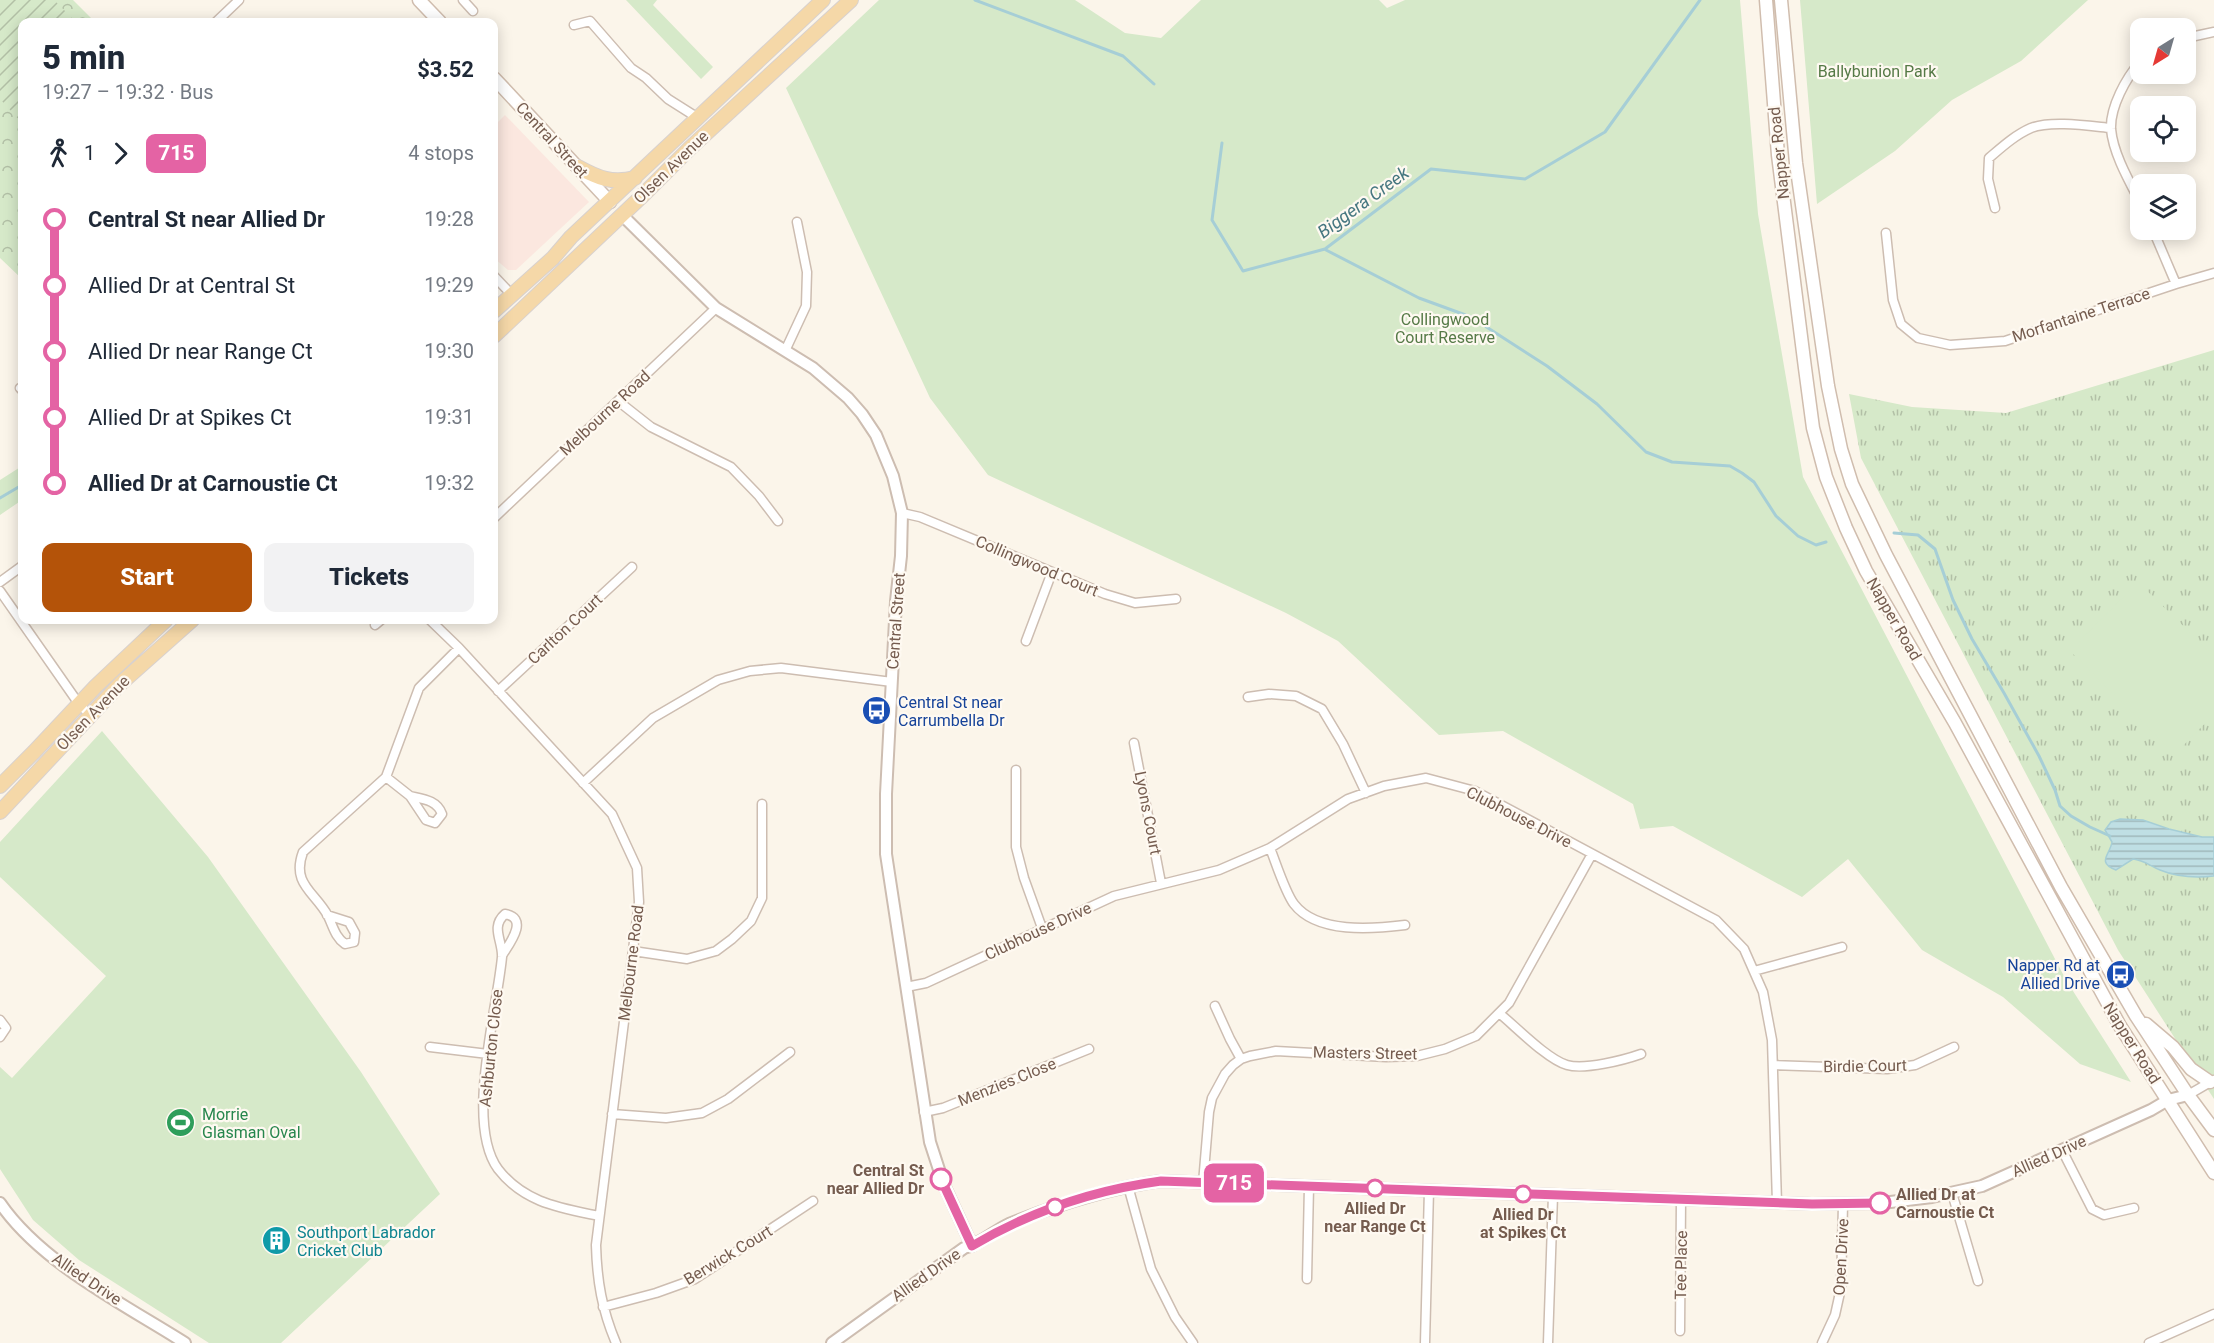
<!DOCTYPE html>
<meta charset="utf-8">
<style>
:root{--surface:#fff;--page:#f2f2f3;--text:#1f2937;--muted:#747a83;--accent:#b45309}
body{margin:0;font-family:Roboto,sans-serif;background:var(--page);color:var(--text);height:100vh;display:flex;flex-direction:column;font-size:22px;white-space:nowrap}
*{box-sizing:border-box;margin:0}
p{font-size:20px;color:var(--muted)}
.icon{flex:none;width:33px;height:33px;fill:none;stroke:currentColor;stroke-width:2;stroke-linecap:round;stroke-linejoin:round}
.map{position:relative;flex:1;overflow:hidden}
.sheet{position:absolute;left:18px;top:18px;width:480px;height:606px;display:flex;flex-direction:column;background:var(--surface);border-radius:12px;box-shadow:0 3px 15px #0003}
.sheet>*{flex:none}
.badge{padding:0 12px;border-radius:9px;font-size:21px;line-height:39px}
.needle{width:39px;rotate:217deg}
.buttons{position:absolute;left:2130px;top:18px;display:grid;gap:12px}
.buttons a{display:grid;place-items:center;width:66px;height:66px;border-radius:12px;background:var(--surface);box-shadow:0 3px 15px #0003;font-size:30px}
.map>.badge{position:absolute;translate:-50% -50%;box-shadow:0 0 0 3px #fff}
.legs{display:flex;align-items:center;gap:9px;height:66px;padding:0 24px;font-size:20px}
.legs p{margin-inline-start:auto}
.head{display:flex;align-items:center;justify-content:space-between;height:102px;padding:0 24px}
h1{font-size:33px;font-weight:800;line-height:45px}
.cta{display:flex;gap:12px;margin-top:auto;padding:12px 24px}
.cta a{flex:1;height:69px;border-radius:12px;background:var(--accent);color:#fff;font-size:24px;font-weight:800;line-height:69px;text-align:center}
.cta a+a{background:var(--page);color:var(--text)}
ul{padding:0 24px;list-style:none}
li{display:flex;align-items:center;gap:21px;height:66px;font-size:22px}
li i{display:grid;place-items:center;width:9px;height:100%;margin:0 8px;background:currentColor}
li i::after{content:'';width:15px;height:15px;margin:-8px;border:4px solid;border-radius:50%;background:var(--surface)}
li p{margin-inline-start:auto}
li:first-child i{background:linear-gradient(#0000 50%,currentColor 0)}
li:last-child i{background:linear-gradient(currentColor 50%,#0000 0)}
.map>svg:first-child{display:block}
.commercial{fill:#fbe7df}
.grass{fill:url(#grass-tufts)}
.forest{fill:url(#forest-crowns)}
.park{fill:#d6e9c9}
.garden{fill:url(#garden-furrows)}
.water{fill:url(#water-rules);stroke:#a6ced6;stroke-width:1.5}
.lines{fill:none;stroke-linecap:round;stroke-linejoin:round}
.stream{stroke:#a6ced6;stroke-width:3}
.minor-casing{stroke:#cdbdb1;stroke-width:11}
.tertiary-casing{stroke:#cdbdb1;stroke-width:14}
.secondary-casing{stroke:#d0bdae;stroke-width:15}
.primary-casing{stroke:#d8d1ce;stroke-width:16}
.minor{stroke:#fff;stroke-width:8}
.tertiary{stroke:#fff;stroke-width:10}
.secondary{stroke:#fff;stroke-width:12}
.primary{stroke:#f5d8a8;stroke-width:14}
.line-1-casing{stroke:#fff;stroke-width:14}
.line-1{stroke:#e463a4;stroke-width:9}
.stop-1-dot{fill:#fff;stroke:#e463a4;stroke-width:3}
.labels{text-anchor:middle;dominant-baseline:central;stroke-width:4.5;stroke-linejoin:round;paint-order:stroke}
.park-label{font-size:16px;fill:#567a47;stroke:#fef9f1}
.street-label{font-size:16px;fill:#755c4f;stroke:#fef9f1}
.transit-label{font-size:16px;fill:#164399;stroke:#fef9f1;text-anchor:start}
.leisure-label{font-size:16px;fill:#27864d;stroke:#fef9f1;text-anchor:start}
.stop-label{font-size:16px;font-weight:bold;fill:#755c4f;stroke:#fef9f1}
.culture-label{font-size:16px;fill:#0d838f;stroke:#fef9f1;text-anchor:start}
.water-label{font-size:18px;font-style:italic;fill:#467780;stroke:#fef9f1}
</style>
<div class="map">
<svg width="2214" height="1343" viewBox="0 0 2214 1343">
<defs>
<pattern id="grass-tufts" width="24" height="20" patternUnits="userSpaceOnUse" patternTransform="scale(1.5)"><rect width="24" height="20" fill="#d6e9c9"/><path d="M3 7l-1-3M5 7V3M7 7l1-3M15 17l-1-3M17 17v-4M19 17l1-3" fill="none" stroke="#b2c0a6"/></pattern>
<pattern id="forest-crowns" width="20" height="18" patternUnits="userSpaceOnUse" patternTransform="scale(1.5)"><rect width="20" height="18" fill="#d6e9c9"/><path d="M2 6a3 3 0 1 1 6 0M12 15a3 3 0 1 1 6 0" fill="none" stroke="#b2c0a6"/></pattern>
<pattern id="garden-furrows" width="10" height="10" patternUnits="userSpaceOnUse" patternTransform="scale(1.5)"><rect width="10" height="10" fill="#d6e9c9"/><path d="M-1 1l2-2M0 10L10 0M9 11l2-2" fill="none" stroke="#b2c0a6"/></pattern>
<pattern id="water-rules" width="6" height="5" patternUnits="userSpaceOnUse" patternTransform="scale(1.5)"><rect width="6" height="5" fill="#bfdfe4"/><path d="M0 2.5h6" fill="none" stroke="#a0b8bb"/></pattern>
</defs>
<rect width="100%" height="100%" fill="#fbf5ea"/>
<path class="commercial" d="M505 115 589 202 516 270H508L494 258V126Z"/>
<path class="grass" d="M2214 350V1099L2118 950 1861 458 1849 394 1912 407 2006 413Z"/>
<path class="forest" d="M0 0H73L95 22H22V279L0 258Z"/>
<path class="park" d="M626 0H657L653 5 713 67 701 79Z
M879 0H1075L1125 33 1161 38 1201 0H1379L1387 8 1405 0H1740L1758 214 1803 477 2066 980 2131 1082 2080 1064 2003 997 1922 950 1848 859 1802 897 1673 826 1640 829 1633 804 1503 731 1439 735 1338 641 1286 613 988 475 930 398 786 88Z
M1800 0H2088L2021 61 1952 100 1895 151 1817 204Z
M22 466V500L0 515V480Z
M2138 582 2214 656V714L2175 754 2070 651Z
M102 731 208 857 361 1072 440 1194 281 1343H209L79 1260 33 1220 0 1169V1067L12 1078 106 976 0 877V842Z"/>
<path class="garden" d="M3 0H54L76 22H22V123L0 99V3Z"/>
<path class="water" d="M2120 819 2143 820 2169 829 2202 837H2214V876C2196 878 2177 877 2160 870 2150 866 2144 860 2133 859L2116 870C2096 862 2110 855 2112 842L2105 830 2111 822Z"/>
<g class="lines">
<path class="stream" d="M975 0 1123 56 1154 84
M1222 143 1212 220 1243 271 1325 249 1431 169 1525 179 1605 132 1700 0
M1326 250 1419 298 1471 317 1547 366 1597 404 1646 452 1672 462 1730 466 1742 473 1754 482 1776 516 1798 536 1816 545 1826 542
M0 498 22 485
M1894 533 1918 535 1935 549 1953 600 1972 639 2004 693 2039 756 2055 790 2060 806 2071 816 2090 827 2110 836"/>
<defs>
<path id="minor" d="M463 0 473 11
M216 22 239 0
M574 25 590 21 631 68 646 78 668 99 698 118
M2186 38 2214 32
M2140 62C2126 78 2110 107 2111 129 2113 153 2129 181 2140 202
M1995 208 1988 179 1989 158C2002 147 2015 135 2031 128 2051 120 2090 126 2111 128
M2153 230 2176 284
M1886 233 1893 300 1901 324 1918 338 1950 345 2005 341 2176 284 2214 273
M494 276 511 294
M785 351 806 306 807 272 797 222
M20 388 22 390
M618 401 651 427 731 467 759 496 778 521
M902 513 920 517 1105 594 1135 603 1176 599
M494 518 716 308
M0 582 22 566
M0 591 79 704 90 715
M430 620 459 648 612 814 637 868 639 902 596 1245C597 1281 602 1310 616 1343
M375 625 381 620
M1026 641 1052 572
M498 691 632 567
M1248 697 1269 694 1296 696 1322 709 1343 744 1366 793
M1134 743 1161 883
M1016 770V847L1024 878 1042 928
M386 777 410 796 426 820 435 823 442 814C437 800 423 799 410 796
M583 783 653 718 718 680 750 671 781 668 892 682
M1270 848C1276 863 1285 892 1294 904 1317 934 1373 929 1405 925
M327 915 349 922 355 933 354 942 345 944C335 937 333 926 328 916 315 892 291 884 303 852L386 777 419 688 459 648
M633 951 687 959 716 951 732 939 751 921 762 898V804
M503 954C510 943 529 918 505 914 490 927 503 941 502 957 497 1011 465 1124 498 1169 524 1203 561 1208 599 1216
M1754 971 1842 947
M906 987 926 983 1114 896 1219 870 1270 848 1348 799 1384 786 1426 778 1475 791 1716 920 1744 949 1763 992 1772 1040 1777 1203
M1215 1006 1230 1039 1241 1059
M1499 1013C1515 1026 1548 1060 1567 1065 1585 1070 1624 1060 1641 1054
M0 1020 6 1028 0 1037
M430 1047 488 1054
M1773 1065 1887 1069 1915 1065 1954 1047
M2188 1095 2214 1080
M924 1112 943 1108 1089 1049
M612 1114 666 1118 702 1113 728 1099 790 1052
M2062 1150 2092 1209 2104 1215 2134 1208
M1203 1183 1209 1112 1212 1098 1225 1074 1233 1065 1241 1059 1250 1056 1276 1051 1386 1057 1417 1056 1445 1049 1476 1036 1509 1003 1592 854
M1128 1186 1151 1269 1175 1317 1193 1343
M1952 1193 1978 1281
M1307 1279 1309 1186
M603 1307 656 1293 695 1279 813 1201
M1680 1331 1681 1199
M1425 1343 1429 1190
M1548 1343 1553 1195
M1822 1343 1835 1315 1841 1288 1843 1204
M2149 1343 2214 1314"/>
<path id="tertiary" d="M622 215 716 308 813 368 848 398 862 414 876 435 893 476 902 513 901 556 896 601 886 794V854L930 1142 944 1185 972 1246
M0 1203C41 1263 125 1305 185 1343
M832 1343 964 1248C981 1244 994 1231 1009 1224 1059 1204 1108 1188 1161 1181L1812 1204 1882 1203 1932 1197 1982 1186 2151 1110 2168 1100 2188 1095"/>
<path id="secondary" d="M419 0 440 22
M1766 0 1778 155 1805 368 1813 428 1826 477 1846 528 1866 571 1955 723 2120 1026 2214 1173
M1781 0 1796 163 1828 386 1841 449 1852 484 1886 555 2061 887 2136 1016 2188 1095 2214 1130
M494 78 610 202
M2146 1024 2173 1047 2191 1069 2210 1082"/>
<path id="primary" d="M578 167C598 178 612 184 635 178
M494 311 553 258 571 237 823 0
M494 336 640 198 689 149 851 0
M0 786 34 752 96 686 166 620
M0 812 120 684 192 620"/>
</defs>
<use href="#minor" class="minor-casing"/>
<use href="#tertiary" class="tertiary-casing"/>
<use href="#secondary" class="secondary-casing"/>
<use href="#primary" class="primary-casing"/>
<use href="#minor" class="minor"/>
<use href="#tertiary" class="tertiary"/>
<use href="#secondary" class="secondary"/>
<use href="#primary" class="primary"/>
</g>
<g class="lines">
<defs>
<path id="line-1" d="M941 1179 972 1246C1031 1211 1094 1190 1161 1181L1812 1204 1880 1203"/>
</defs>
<use href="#line-1" class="line-1-casing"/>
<use href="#line-1" class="line-1"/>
</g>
<defs>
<symbol id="bus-disc" viewBox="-11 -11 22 22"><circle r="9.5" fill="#1a4fb4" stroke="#fef9f1"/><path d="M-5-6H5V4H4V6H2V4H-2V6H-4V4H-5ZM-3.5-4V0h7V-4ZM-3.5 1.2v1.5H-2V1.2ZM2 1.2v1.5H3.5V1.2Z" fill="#fff"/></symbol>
<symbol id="stadium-disc" viewBox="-11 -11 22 22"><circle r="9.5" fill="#2e9e5b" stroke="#fef9f1"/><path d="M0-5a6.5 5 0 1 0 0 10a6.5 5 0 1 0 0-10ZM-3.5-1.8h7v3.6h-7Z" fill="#fff"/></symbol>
<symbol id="building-disc" viewBox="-11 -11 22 22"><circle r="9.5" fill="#0f9aa8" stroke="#fef9f1"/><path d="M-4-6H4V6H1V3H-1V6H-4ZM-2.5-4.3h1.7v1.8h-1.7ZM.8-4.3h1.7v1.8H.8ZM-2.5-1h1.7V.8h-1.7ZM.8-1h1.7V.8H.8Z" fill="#fff"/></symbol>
</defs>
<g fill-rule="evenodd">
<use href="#bus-disc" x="860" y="694" width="33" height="33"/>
<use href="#bus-disc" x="2104" y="958" width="33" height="33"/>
<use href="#stadium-disc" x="164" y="1106" width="33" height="33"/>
<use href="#building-disc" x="260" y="1224" width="33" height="33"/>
</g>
<g class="stop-1-dot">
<circle cx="941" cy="1179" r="10"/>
<circle cx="1375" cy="1188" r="8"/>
<circle cx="1523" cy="1194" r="8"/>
<circle cx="1880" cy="1203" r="10"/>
<circle cx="1055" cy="1207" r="8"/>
</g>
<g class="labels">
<g class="park-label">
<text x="1877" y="71">Ballybunion Park</text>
<text x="1445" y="319">Collingwood<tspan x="1445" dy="18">Court Reserve</tspan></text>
</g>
<g class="street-label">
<text transform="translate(552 140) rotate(47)">Central Street</text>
<text transform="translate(1779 153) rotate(-96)">Napper Road</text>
<text transform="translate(671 167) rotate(-44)">Olsen Avenue</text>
<text transform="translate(2081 315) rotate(-18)">Morfantaine Terrace</text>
<text transform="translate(605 413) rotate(-43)">Melbourne Road</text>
<text transform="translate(1037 566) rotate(23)">Collingwood Court</text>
<text transform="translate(1894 619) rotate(60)">Napper Road</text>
<text transform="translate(896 621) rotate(-86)">Central Street</text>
<text transform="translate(565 629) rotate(-43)">Carlton Court</text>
<text transform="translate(93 713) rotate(-46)">Olsen Avenue</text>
<text transform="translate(1148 813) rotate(79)">Lyons Court</text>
<text transform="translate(1519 817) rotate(27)">Clubhouse Drive</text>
<text transform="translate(1038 931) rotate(-25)">Clubhouse Drive</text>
<text transform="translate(631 963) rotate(-83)">Melbourne Road</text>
<text transform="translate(2132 1043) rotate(58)">Napper Road</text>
<text transform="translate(491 1048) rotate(-84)">Ashburton Close</text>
<text transform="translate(1365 1053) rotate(1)">Masters Street</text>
<text transform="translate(1865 1066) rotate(-1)">Birdie Court</text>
<text transform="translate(1007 1082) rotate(-22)">Menzies Close</text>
<text transform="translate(2049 1156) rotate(-24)">Allied Drive</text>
<text transform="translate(728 1255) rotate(-31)">Berwick Court</text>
<text transform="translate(1841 1257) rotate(-87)">Open Drive</text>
<text transform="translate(1681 1265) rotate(-89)">Tee Place</text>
<text transform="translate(926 1275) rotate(-35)">Allied Drive</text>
<text transform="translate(87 1279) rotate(34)">Allied Drive</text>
</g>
<g class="transit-label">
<text x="898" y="702">Central St near<tspan x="898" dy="18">Carrumbella Dr</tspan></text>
<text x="2100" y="965" text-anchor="end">Napper Rd at<tspan x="2100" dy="18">Allied Drive</tspan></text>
</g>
<g class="leisure-label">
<text x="202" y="1114">Morrie<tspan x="202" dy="18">Glasman Oval</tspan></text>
</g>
<g class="stop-label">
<text x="924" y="1170" text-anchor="end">Central St<tspan x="924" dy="18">near Allied Dr</tspan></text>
<text x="1896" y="1194" text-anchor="start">Allied Dr at<tspan x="1896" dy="18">Carnoustie Ct</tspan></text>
<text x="1375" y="1208">Allied Dr<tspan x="1375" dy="18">near Range Ct</tspan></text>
<text x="1523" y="1214">Allied Dr<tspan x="1523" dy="18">at Spikes Ct</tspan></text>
</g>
<g class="culture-label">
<text x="297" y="1232">Southport Labrador<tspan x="297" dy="18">Cricket Club</tspan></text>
</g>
<g class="water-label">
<text transform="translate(1363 202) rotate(-36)">Biggera Creek</text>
</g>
</g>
</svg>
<div class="buttons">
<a><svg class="needle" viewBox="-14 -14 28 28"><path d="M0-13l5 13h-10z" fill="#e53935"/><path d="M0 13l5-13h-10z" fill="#747a83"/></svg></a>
<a><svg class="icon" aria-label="locate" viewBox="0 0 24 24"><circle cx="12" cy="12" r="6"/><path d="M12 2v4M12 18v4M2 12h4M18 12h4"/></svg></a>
<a><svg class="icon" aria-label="layers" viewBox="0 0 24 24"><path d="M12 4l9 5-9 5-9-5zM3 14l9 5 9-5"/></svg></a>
</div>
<b class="badge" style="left:1234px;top:1183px;background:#e463a4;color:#fff">715</b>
<section class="sheet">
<div class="head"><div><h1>5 min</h1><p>19:27 – 19:32 · Bus</p></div><b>$3.52</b></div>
<div class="legs"><svg class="icon" aria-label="walk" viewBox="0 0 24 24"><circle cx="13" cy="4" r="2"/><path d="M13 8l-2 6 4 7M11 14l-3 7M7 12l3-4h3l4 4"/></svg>1<svg class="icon" aria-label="forward" viewBox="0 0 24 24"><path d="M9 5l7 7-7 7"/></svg><b class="badge" style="background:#e463a4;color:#fff">715</b><p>4 stops</p></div>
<ul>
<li><i style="color:#e463a4"></i><b>Central St near Allied Dr</b><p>19:28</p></li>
<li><i style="color:#e463a4"></i><span>Allied Dr at Central St</span><p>19:29</p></li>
<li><i style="color:#e463a4"></i><span>Allied Dr near Range Ct</span><p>19:30</p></li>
<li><i style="color:#e463a4"></i><span>Allied Dr at Spikes Ct</span><p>19:31</p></li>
<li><i style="color:#e463a4"></i><b>Allied Dr at Carnoustie Ct</b><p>19:32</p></li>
</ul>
<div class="cta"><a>Start</a><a>Tickets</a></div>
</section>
</div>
